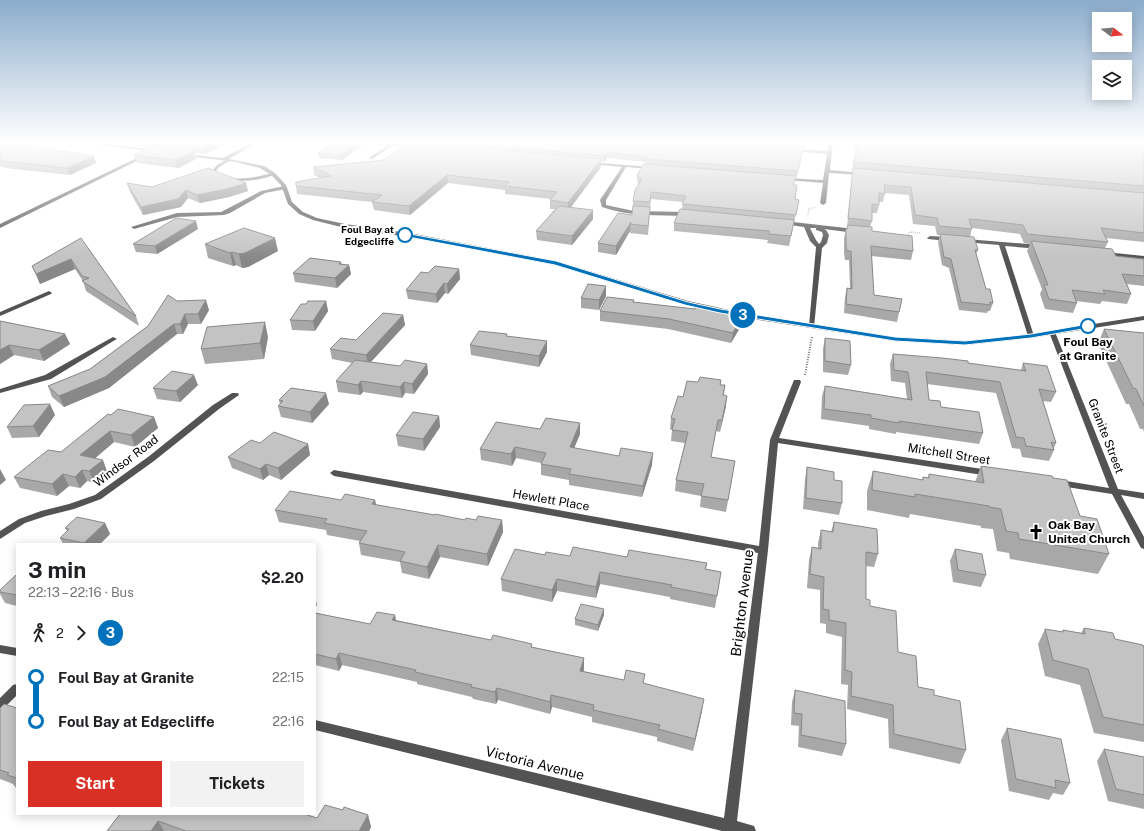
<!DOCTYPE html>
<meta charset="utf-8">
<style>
:root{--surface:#fff;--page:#f2f2f2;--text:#202124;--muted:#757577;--accent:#d93025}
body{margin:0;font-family:"Public Sans",sans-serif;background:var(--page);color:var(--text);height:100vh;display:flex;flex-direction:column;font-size:15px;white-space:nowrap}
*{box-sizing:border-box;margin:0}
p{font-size:13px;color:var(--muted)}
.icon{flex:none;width:22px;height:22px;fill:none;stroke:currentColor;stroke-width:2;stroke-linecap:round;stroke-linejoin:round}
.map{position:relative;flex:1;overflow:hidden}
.details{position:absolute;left:16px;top:543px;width:300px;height:272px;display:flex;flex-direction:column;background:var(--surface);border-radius:0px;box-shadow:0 2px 10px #0003}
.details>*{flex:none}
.badge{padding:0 8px;border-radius:13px;font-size:14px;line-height:26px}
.needle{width:26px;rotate:106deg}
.tools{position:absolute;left:1092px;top:12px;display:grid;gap:8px}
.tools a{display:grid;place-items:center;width:40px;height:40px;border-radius:0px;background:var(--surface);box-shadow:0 2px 10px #0003;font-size:20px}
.map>.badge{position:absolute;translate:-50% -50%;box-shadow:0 0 0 2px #fff}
.legs{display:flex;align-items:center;gap:6px;height:44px;padding:0 12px;font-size:13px}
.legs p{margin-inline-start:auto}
.head{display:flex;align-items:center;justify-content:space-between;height:68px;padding:0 12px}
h1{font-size:22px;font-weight:700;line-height:30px}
.cta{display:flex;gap:8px;margin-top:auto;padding:8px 12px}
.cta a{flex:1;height:46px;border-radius:0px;background:var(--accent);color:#fff;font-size:16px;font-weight:700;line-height:46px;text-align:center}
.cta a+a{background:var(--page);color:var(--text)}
ul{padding:0 12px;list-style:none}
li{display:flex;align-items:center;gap:14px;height:44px;font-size:15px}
li i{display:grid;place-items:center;width:6px;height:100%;margin:0 5px;background:currentColor}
li i::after{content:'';width:10px;height:10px;margin:-5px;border:3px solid;border-radius:50%;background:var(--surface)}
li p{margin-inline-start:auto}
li:first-child i{background:linear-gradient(#0000 50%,currentColor 0)}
li:last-child i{background:linear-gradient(currentColor 50%,#0000 0)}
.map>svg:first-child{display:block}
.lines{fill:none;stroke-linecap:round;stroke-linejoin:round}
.path-far1{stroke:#757575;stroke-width:1.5;stroke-dasharray:0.5 1.5;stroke-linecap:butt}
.path{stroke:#757575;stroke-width:2;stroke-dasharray:1 1.5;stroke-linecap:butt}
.service{fill:#535353;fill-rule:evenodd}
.minor{fill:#535353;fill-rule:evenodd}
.tertiary{fill:#535353;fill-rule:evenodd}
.wall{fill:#a8a8a8;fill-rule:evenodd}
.shaded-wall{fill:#888}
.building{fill:#c3c3c3;stroke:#888}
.line-1{fill:#0072bc;stroke:#fff}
.stop-1-dot{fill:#fff;stroke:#0072bc;stroke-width:2}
.labels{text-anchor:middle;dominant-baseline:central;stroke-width:4;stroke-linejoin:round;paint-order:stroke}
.far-stop-label{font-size:10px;font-weight:bold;fill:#000;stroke:#fff;text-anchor:end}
.stop-label{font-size:12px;font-weight:bold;fill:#000;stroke:#fff}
.street-label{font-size:12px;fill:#000;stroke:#fff}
.poi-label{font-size:12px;font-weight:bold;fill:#000;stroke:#fff;text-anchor:start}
.near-street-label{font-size:14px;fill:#000;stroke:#fff}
</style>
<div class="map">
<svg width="1144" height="831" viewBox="0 0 1144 831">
<rect width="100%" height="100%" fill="#fff"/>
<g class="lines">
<path class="path-far1" d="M808 215 809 209 815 207
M907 236 910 232 921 233"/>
<path class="path" d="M805 375 812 337"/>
<path class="service" d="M228 159H229V161L219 167 216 171C230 184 256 177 273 173L275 174C260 182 225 185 212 171L217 165Z
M17 684V695L4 708 0 709V698L13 685Z"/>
<path class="minor" d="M357 142H374L412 146 414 147 412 148 392 146 372 159H370V157L387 146Z
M829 142H833L830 170 862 173 864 174 862 175 829 173 826 203 823 205 820 203 823 183 786 180 784 179 786 178 823 180 827 154 792 151 790 150 792 149 827 151Z
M589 162 651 167 653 168 651 169 626 167 606 200V205L634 211 688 212 691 214 688 216C659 215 630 217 602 207L600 200 622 167 591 164H589Z
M284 186 286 187V189L265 193 230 213 224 215 177 217 134 229 131 227 177 213 221 212 261 191Z
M784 221 855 229 858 231 855 233 824 229 826 230 829 235 827 243 822 248 814 327H810L809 326 816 247 810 241 804 227 782 224V222ZM810 228H816V230L822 232 823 235 821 242 819 244 816 240Z
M930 236 948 237 951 239 948 241 928 239 927 238Z
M966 239 1040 245 1043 247 1040 249 1005 246 1034 336 1033 337H1029L1028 336 999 245 964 242 963 241Z
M1105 252 1144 256V260L1103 255 1102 254Z
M49 291 52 293 51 294 0 316V312Z
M1052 330 1055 332 1118 489 1144 493V499L1121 495 1144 537V549L1141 548 1112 494 1060 486 1057 485 1056 483 1057 481 1060 480 1109 488 1049 332Z
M113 337 117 339 115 340 51 379 0 393V389L45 375Z
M794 380H800L801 382 779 438 989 470 993 473 989 476 778 443 768 550 737 821 754 826 756 831H722L315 730V720L724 818 758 553 334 476 330 473 334 470 759 546 770 440Z
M232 393H238L239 395 219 409 154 461 101 499 74 509 46 516 25 523 0 539V531L19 519 41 511 69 504 95 495 148 457 213 405Z
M0 645 17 648V656L0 653Z"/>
<path class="tertiary" d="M80 142H94L156 150 158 151 156 152Z
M253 142H258L229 159 264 166 275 173 286 185 292 202 303 212 317 218 345 224 415 234 556 261 688 301 752 315 895 337 965 341 1031 334 1144 316V320L1031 338 965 345 895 341 752 319 685 304 555 265 415 238 345 228 313 220 299 214 288 204 281 185 271 175 260 168 236 162 185 156 183 155 185 154 223 158Z
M143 155 147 156 0 228V224Z"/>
</g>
<path class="wall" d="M0 142 94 156 96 163 70 175 6 168 0 166Z
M130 142H230L205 154 194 153 196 159 178 168 137 163 134 155 151 148 131 145ZM164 144 165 147H159Z
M333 142H364V144L342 160 319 158 318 153Z
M416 142H732L803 148 797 177 796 176 794 185 795 199 799 200 789 246 767 243 768 240 674 231V223L682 209 683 202 651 199 648 235 630 233V231L616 255 598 252V243L632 215 633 201 639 184 637 182V176L645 165V162L607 158 604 162 601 161V167L571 207 593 219 572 245 537 240 536 231 555 209H550V200L551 199 505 194V190L448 183 410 215 374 210 372 202 297 194 296 186 320 178 314 175 313 167 384 160Z
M733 142H806L804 148Z
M855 142H1144V242L1106 238 1108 242 1105 248 1116 256 1144 259V286L1127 284 1131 294 1127 304 1102 301 1100 304 1076 301 1077 303 1073 313 1045 309 1040 294 1042 289 1027 251 1030 244 1024 243 1020 234 972 228 970 237 978 250 976 254 986 289 993 303 990 311H988L987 313 959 310 949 268 942 265 938 242 940 235H937L935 226 913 224 909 195 885 193 883 202H879V205L877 213H872V221L870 227 872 231 913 251 911 260 871 256 874 295 902 299 897 322 844 313 845 297 847 288H850L849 260H845L844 253V238L846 229H847V227L852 176 853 170H852L853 162 855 154Z
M127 183 152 187 248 191 229 197 200 203 188 198 181 207 143 215 130 192Z
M198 229 157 254 136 252 133 244Z
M81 238 136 316 139 326 86 291 83 281 75 269 40 284 32 266Z
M205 244 278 251 248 267 242 268 236 265 233 266 208 258Z
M341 262V264L349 265 351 274 337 288 295 282 293 273Z
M459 269 460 279 448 294 445 293 437 303 408 299 406 290 428 273Z
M606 286V296L599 310 581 308V298Z
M634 300V302L695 309 741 326 731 343 668 329 600 321V311Z
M177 301 209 310 201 324H188L183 334H177L109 388 64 407 52 397 48 386 90 369 148 326Z
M326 301 328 311 315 331 292 330 290 320 306 304Z
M403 315 405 325 371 362 400 366 427 364 428 374 414 394 405 393 402 398 363 392 360 395 338 392 336 381 352 363 332 359 330 349 356 340Z
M0 321 65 334 70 344 44 361 14 355 0 364Z
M1104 329 1144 333V432L1143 429H1140L1129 404H1126L1098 343Z
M507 334V336L547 352 539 367 471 355 470 345Z
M268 337 264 359 205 364 201 349Z
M825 338 851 365 848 375 823 372V349Z
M893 354 1021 370 1023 363 1056 392 1051 402 1043 401 1056 443 1054 448V450L1049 461 1022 457 1020 449 1012 448 996 393 927 384 929 400 983 433 979 444 896 432V434L869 429V426L821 419 822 396 825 386 907 399 905 383 891 381 890 364Z
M721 380V385H725L724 395 726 406 720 432 716 431 711 457 735 461 726 512 700 507 701 496 675 491 676 480 685 443 671 441 672 430 670 429 671 418 683 397 698 382Z
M198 385 180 402 157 399 153 388Z
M279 400 329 404 312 423 281 417 278 406 280 405Z
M55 415 39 437 12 438 7 427Z
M111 415 154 417 158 428 135 447 114 442 95 458 107 471 94 483 87 481 80 488 69 486 57 496 20 488 14 477 61 452Z
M439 416 440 427 424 451 398 446 396 435Z
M580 423V434L574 448 652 465 642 497 569 485V480L541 475V463L516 458 512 466 481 460 480 449 540 429Z
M260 443 308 444 310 455 281 480 269 475 263 480 232 468 228 457Z
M981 466 1053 478 1080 516 1109 554 1098 574 1010 559 1009 553 997 551 993 529 981 528V526L910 514 909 518 867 510V491L873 471 922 480 923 477 928 478 929 474 975 482Z
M807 467 834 480 842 503 839 515 803 509 805 479Z
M341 500H375L376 505 435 515 465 520H502L503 532 488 566 440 557 429 579 402 573 400 562 361 555 359 543 360 541 327 535 326 530 279 522 275 510Z
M834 522 878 554 874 567 866 566V599L898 652 918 687 934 695 966 750 960 764 889 748 888 719 847 709 848 685 841 684 842 637 826 633V624L820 623V590L807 588 809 560 812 547 818 548V543L821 530 831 532Z
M105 523 110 534 100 544H63L60 538 67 531 65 528Z
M955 549 986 575 981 587 953 582 950 561Z
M545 555 570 556 627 557 707 563 706 569 721 572 715 608 670 599V597L600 584 596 598 557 591 552 602 502 591 501 579Z
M17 574V606L5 603 0 594V590Z
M604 609V615L598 631 575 625V619Z
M315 613 370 624 395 615 396 620 491 640 532 644V647L584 658 583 671 624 680 644 683 702 711 693 751 657 741V737L592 722V717L552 707 550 714 498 700 496 704 473 699 472 697 417 684V682L342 665 339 671 315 665Z
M1084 628 1115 639 1144 648V742L1094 733 1080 685 1045 676 1038 644 1045 629 1062 632 1063 630 1081 633Z
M795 690 846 744 842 756 798 747 799 726 791 725 792 702Z
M0 708H17V788H16L13 784 0 779Z
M1007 728 1070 783 1063 795 1053 793 1049 800 1009 791 1001 740Z
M1104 749 1144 757V809L1108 801 1097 761Z
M343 810 368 815 371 827 369 831H107L120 814 317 818Z"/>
<path class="shaded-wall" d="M154 142H167L164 143V144L155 148Z
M215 142H230L205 154 203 148Z
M359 142H364V144L342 160 341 155Z
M194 151 196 159 178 168 176 160Z
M607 152V158L604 162V156Z
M94 156 96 163 70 175 67 168Z
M601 159V167L568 211V203Z
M447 175 448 183 410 215 409 206Z
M246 183 248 191 229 197 200 203 197 195Z
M186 190 188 198 181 207 143 215 141 207Z
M593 210V219L572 245V236Z
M196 221 198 229 157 254 155 246Z
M631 222 630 231 616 255V246Z
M275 238 278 251 248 267 242 268 239 254Z
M232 252 236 265 233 266 230 253Z
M71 259 75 269 40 284 36 274Z
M341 262 343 271 349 265 351 274 337 288 335 278 339 264Z
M459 269 460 279 448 294 447 284Z
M444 283 445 293 437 303 436 294Z
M606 286V296L599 310V300Z
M206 300 209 310 201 324 198 314Z
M326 301 328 311 315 331 313 321Z
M185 314 188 324 183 334 180 324Z
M403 315 405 325 368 365 366 355Z
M742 316 741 326 731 343 733 333Z
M265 322 268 337 264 359 260 343Z
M174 324 177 334 109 388 64 407 59 396Z
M65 334 70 344 44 361 39 350Z
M547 341V352L539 367V356Z
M9 345 14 355 0 364V350Z
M427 364 428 374 414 394 412 384Z
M194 375 198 385 180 402 176 391Z
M361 381 363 392 360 395 358 385Z
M404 382 405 393 402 398 400 387Z
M326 393 329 404 312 423 310 412Z
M727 396 726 406 720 432 722 420Z
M50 404 55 415 39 437 33 426Z
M439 416 440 427 424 451 423 439Z
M154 417 158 428 135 447 131 435Z
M580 423V434L570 458V447Z
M110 431 114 442 85 467 80 455Z
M308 444 310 455 281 480 278 468Z
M515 447 516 458 512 466 511 454Z
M653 453 652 465 642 497 643 486Z
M103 460 107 471 94 483 89 471Z
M266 464 269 475 263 480 260 469Z
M0 469 6 480 0 485Z
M82 470 87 481 80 488 75 477Z
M63 474 69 486 57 496 52 484Z
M375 500 377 511 372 504Z
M502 520 503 532 488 566 487 554Z
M105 523 110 534 100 544H84V543Z
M438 545 440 557 429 579 427 567Z
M600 572V584L596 598V587Z
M557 579V591L552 602V590Z
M315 597 317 605 315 608Z
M604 609V615L598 631V625Z
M395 615 397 627 392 620Z
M339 653 342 665 339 671 336 659Z
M584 658V670L580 683V671Z
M497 688 498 700 496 704 495 692Z
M551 695 552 707 550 714V702Z
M704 699 702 711 693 751 695 739Z
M368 815 371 827 369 831H359Z
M158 821 164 831H151Z"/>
<path class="building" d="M0 142H3L94 156 67 168 3 161 0 159Z
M165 142H215L203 148 164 143Z
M333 142H359L341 155 318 153Z
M408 142H413L601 159 568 203 550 200 557 192 505 186 509 182 447 175 409 206 372 202 382 195 296 186V182L331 176 313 167 384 160Z
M452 142H732L803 148 798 171 646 159 647 157 607 152 604 156Z
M857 142H1072L1144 148V186L854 162 855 154H857Z
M154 146 194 151 176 160 134 155Z
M643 164 796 176 793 185H797L795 199 799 200 796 215 682 204 686 196 651 192 650 202 633 201 635 190 642 179 637 176Z
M208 168 246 183 227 189 197 195 186 190 178 199 141 207 127 183 152 187Z
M853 168 1144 193V233L1101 228 1108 242 1027 234 1023 225 981 220 969 219 972 229 939 226 937 218 915 215 911 187 884 185 885 194 879 193V205L872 204V221L848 218Z
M559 206 593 210 572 236 536 231Z
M633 206 650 207 648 226 630 224 631 222 616 246 598 243 618 213 632 215Z
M680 209 794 220 791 236 769 234V231L674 223Z
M176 218 196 221 155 246 133 244Z
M848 225 872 227V231L912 236 913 251 871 246 874 295 902 299 899 312 846 304 847 288 852 289 851 251H847L846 245V229H847Z
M244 228 275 238 245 253 239 254 232 252 230 253 205 244Z
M940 234 974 237 978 250H975L986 289H990L993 303 990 302V305L983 304 961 302 951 259 944 257Z
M81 238 136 316 82 281 89 278 82 276 71 259 36 274 32 266Z
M1031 241 1112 249 1116 256 1144 259V276L1122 274 1131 294 1103 290 1105 294 1072 290 1077 303 1049 299 1044 285H1048Z
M310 258 341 262 339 264 349 265 335 278 293 273Z
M435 266 459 269 447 284 444 283 436 294 406 290 421 272 428 273Z
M588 284 606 286 599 300 581 298Z
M168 295 177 301 206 300 198 314H185L180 324H174L105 377 59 396 48 386 90 369 148 326Z
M607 297 634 300 633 302 695 309 697 307 742 316 733 333 669 319 600 311Z
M308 301H326L313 321 290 320 301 304H306Z
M383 313 403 315 366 355 330 349 341 338 356 340Z
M0 321 65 334 39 350 9 345 0 350Z
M265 322 260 343 201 349 207 327Z
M1104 329 1144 333V406L1136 389 1133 388Z
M479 331 507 334 506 336 547 341 539 356 470 345Z
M825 338 850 341 851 365 825 361Z
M893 354 942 358 968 361V363L1026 371 1023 363 1047 366 1056 392 1039 389 1056 443 1051 442 1054 450 1026 446 1024 438 1016 437 1000 382 926 372 929 400 940 401 941 407 979 412 983 433 899 421V423L871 418V415L824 409 825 386 912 400 908 372 894 370Z
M355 360 400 366 405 360 427 364 412 384 404 382 400 387 361 381 358 385 336 381Z
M172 371 194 375 176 391 153 388Z
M700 377 721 380 720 385H725L723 395 727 396 722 420H718L711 457 735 461 728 500 701 496 704 484 676 480 688 432 672 430 675 419 671 418 678 396 683 397 687 381 698 382Z
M291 388 326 393 310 412 278 406 283 401 279 400Z
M50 404 33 426 7 427 24 405Z
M118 409 154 417 131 435 110 431 80 455 103 460 89 471 82 470 75 477 63 474 52 484 14 477 48 450 61 452 108 414 111 415Z
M413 412 439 416 423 439 396 435Z
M546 418 580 423 570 447 619 456 621 448 653 453 643 486 569 474 571 469 541 464 546 453 515 447 511 454 480 449 496 422 540 429Z
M274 432 308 444 278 468 266 464 260 469 228 457 251 440 260 443Z
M981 466 1052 476 1053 478 1067 480 1080 516 1097 519 1109 554 1019 539 1018 533 1006 531 1001 509 989 507V506L915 494V497L872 490 873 471 923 480V477L929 478V474L984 483Z
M807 467 834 472V480L842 481V503L806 498Z
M290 491 341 500 345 494 375 500 372 504 435 515V514L465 520 466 518 476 520 478 516 502 520 487 554 438 545 427 567 400 561 405 552 359 543 367 531 324 523 327 519 275 510Z
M77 517 105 523 84 543 60 538 69 529 65 528Z
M834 522 877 529 878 554 866 552V599L870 600V606L896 611 898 652 916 656 918 687 934 690V695L960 701 966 750 894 734 893 705 851 696 852 672 845 670 846 623 829 620V610L823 609 824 577 810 574 812 547 821 549V530L833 532Z
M573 547 627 557 629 550 707 563 705 569 721 572 717 596 671 587 672 585 600 572 596 587 557 579 552 590 501 579 515 549 545 555 546 552 570 556Z
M955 549 982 554 986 575 958 570Z
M17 574V595L0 592V590Z
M581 604 604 609 598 625 575 619Z
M377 612 395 615 392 620 491 640 493 635 532 644 531 647 584 658 580 671 624 680 626 670 645 674 643 683 704 699 695 739 658 729 660 725 593 710 594 705 551 695 550 702 497 688 495 692 471 687 472 685 415 672 416 670 339 653 336 659 315 654V613L370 624Z
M1084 628 1113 633 1115 639 1143 645 1144 648V725L1103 717 1088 669 1053 660 1045 629 1063 632V630L1085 634Z
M795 690 845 701 846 744 801 735 802 714 794 713Z
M4 704 17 708V778L7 775 9 773 0 770V708Z
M1007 728 1061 739 1070 783 1055 780 1056 788 1016 779Z
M1104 749 1144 757V795L1116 789Z
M325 805 343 810 344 807 368 815 359 831H186L158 821 151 831H107L120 814H304L317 818Z"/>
<linearGradient id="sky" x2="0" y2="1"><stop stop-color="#8baccc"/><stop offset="0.55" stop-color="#fff"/><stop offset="1" stop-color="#fff" stop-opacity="0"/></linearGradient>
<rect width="1144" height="258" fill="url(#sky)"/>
<path class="line-1" d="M405 233 556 261 688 302 720 309 895 337 965 341 1031 334 1088 324 1091 326 1088 328 1031 338 965 345 895 341 720 313 685 305 555 265 403 236V234Z"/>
<defs>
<symbol id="church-bare" viewBox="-9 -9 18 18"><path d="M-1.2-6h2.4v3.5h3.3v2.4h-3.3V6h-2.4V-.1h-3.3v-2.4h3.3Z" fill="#000" stroke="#fff" stroke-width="2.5" paint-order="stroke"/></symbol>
</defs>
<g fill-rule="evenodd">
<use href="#church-bare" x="1025" y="521" width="22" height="22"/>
</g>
<g class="stop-1-dot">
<circle cx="405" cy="235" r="7"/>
<circle cx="1088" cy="326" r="7"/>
</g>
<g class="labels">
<g class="far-stop-label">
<text x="394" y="229">Foul Bay at<tspan x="394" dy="12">Edgecliffe</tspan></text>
</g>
<g class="stop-label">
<text x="1088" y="342">Foul Bay<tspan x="1088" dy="14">at Granite</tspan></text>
</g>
<g class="street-label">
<text transform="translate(1106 436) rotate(69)">Granite Street</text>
<text transform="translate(949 454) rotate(9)">Mitchell Street</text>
<text transform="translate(126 461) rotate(-37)">Windsor Road</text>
<text transform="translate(551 500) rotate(10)">Hewlett Place</text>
</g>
<g class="poi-label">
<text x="1048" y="525">Oak Bay<tspan x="1048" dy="14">United Church</tspan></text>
</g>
<g class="near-street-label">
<text transform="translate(742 603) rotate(-83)">Brighton Avenue</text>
<text transform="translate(535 763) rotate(14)">Victoria Avenue</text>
</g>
</g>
</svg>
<div class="tools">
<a><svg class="needle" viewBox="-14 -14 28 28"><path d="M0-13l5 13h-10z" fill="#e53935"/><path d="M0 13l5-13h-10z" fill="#757577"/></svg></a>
<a><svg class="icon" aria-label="layers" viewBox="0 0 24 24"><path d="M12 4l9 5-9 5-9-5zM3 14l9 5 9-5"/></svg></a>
</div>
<b class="badge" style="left:743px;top:315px;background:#0072bc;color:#fff">3</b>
<section class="details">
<div class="head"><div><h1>3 min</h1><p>22:13 – 22:16 · Bus</p></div><b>$2.20</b></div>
<div class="legs"><svg class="icon" aria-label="walk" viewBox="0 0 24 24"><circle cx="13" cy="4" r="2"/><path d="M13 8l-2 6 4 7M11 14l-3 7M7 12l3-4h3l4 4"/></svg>2<svg class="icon" aria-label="forward" viewBox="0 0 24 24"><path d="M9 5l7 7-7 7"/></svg><b class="badge" style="background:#0072bc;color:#fff">3</b></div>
<ul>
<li><i style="color:#0072bc"></i><b>Foul Bay at Granite</b><p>22:15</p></li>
<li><i style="color:#0072bc"></i><b>Foul Bay at Edgecliffe</b><p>22:16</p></li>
</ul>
<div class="cta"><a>Start</a><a>Tickets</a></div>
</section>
</div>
